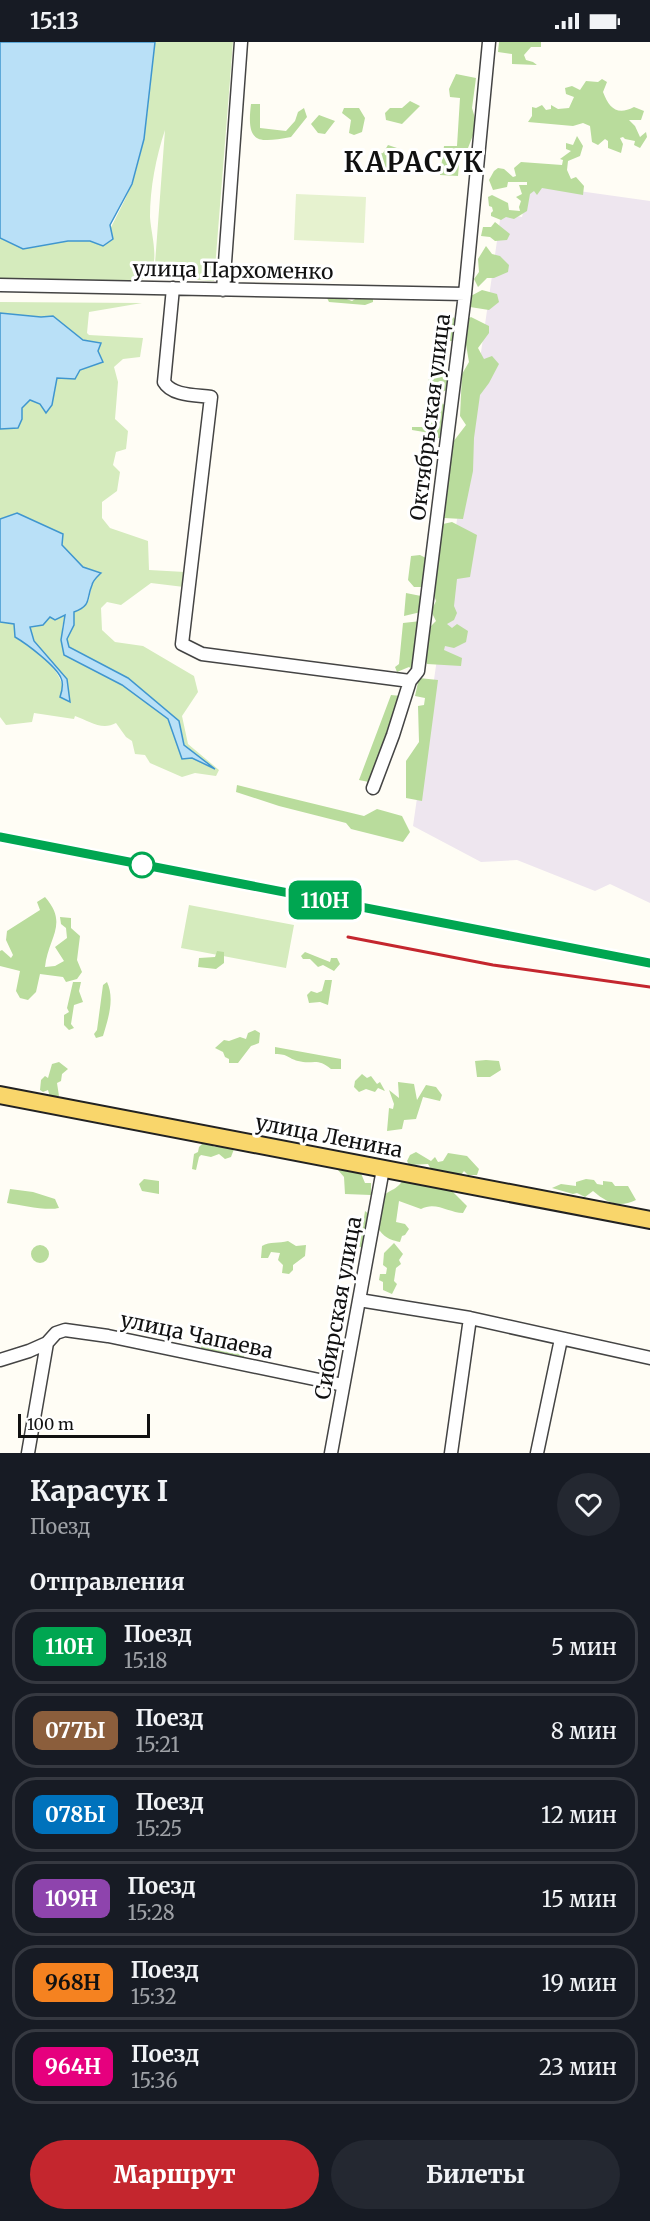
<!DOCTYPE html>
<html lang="ru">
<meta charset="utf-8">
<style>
:root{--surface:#171b24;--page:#242831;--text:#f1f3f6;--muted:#9ea1a6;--line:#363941;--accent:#c4262e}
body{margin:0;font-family:Merriweather,serif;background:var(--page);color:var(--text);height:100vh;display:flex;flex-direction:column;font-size:22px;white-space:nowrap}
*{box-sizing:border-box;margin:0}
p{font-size:20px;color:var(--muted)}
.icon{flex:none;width:33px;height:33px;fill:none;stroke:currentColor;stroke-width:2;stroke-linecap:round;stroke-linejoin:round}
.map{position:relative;height:1411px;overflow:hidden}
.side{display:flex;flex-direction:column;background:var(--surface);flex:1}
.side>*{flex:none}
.badge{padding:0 12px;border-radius:9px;font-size:21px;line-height:39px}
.scale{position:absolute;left:18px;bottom:15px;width:132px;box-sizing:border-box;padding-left:6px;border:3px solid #111;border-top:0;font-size:16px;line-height:21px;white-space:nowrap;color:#111;-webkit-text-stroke:4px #fff;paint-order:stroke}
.map>.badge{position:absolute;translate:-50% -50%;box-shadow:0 0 0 3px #fff}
h2{padding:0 30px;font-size:22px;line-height:54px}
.round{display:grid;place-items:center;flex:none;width:63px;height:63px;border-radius:32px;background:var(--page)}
.headline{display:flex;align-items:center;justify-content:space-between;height:102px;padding:0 30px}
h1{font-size:28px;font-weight:800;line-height:45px}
.action{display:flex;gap:12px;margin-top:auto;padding:12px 30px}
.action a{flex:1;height:69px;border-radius:36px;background:var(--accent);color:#fff;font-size:24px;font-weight:800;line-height:69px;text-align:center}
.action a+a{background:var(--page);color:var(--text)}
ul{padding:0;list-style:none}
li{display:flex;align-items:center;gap:18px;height:75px;margin:0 12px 9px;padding:0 18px;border:3px solid var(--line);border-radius:24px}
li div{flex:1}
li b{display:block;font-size:22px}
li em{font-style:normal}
li .badge{min-width:66px;font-weight:700;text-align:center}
.status{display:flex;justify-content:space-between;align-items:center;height:42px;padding:0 30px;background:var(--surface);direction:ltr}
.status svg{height:16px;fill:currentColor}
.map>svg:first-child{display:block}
.industrial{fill:#eee6ef}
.green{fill:#d5ebbd}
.forest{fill:#b9dc9c}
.pitch{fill:#e6f2cf}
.water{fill:#b9e0f7;stroke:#3f96cf;stroke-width:1.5}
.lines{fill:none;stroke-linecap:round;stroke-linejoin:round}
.minor-casing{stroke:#444;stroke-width:15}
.major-casing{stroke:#222;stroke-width:20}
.minor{stroke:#fff;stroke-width:12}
.major{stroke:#f9d66b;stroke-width:16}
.rail{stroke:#c4262e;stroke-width:3}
.line-casing{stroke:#fff;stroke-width:14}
.line{stroke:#00a651;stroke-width:9}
.stop-dot{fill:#fff;stroke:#00a651;stroke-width:3}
.labels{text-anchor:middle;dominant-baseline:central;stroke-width:6;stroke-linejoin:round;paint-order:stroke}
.street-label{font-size:21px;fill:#111;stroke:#fff}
.district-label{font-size:27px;font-weight:bold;letter-spacing:1.5px;fill:#111;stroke:#fff}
</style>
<div class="status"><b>15:13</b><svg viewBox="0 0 49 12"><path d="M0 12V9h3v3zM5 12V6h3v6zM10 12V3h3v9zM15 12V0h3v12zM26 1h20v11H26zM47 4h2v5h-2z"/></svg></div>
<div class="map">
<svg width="650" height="1411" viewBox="0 0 650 1411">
<rect width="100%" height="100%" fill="#fffdf5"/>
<path class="industrial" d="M529 142 650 159V861L610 842 595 849 517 818 481 820 413 784 501 171 522 175Z"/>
<path class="green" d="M155 0H233L214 239 154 235 165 88C156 115 150 146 150 175 151 191 157 209 153 225 151 234 144 237 136 240L0 236V196L23 207 68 199H90L103 204C111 182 124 163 132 141 148 97 149 47 155 0Z
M0 260 142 261 89 270 87 291 89 293 143 296 140 315 123 317 114 325 118 340 115 377 128 389 126 407 116 410 113 423 120 430 117 449 102 460V476L110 486 148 499 149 528 185 530 184 545 151 541 121 563 107 560 101 566 102 588 115 600 143 604 194 634 198 650 182 674 188 702 219 728 216 734 195 731 182 735 150 721 145 713 135 712 132 699 126 695 116 681C102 689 89 679 75 674L74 677 34 671 32 680 6 683 0 675V580L14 582 15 595C34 607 60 625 63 647L67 637 34 599 29 584 43 583 50 574 65 572 62 586 64 613 122 643 169 677 182 716H192L212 726 184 703 179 679 128 636 69 605 67 597 74 583V570L89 558 92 541 101 531 83 525 62 503 17 471 0 477V387L18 385 22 377V366L30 358 41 362 46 371 52 363 57 336C76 329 93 322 101 301L83 298 53 274 41 275 0 271Z
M189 863 294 883 286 926 181 906Z"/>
<path class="forest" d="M499 0H541V5H531L524 13 526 18 533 20 537 23 512 22V12L498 10Z
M456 32 476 36 472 66 477 83 468 106 460 110 458 134 440 133 444 104H457L460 56 450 55 449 47Z
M602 37 607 40 603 50C609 66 617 74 634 65L644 69 641 78H629L635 84 640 95 646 90 647 95 640 106 634 103 635 99 625 97 623 95 620 96 623 102 621 111 608 106V99L605 97 598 103 592 100 590 84 583 81 573 84 528 80 532 74V65L536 66 542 63 546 68 551 67V63L558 67 569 66 574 55 566 52 565 46 572 44 580 48 586 39 598 40Z
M410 59 420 64 402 82 386 78 385 71 390 66H402Z
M251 62H260V86L286 89 295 79 298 70 304 66 307 75 291 95C258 101 246 102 251 62Z
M344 66H359L365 76 362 90 354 93 349 91 351 78 342 71Z
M319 73 335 79 325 92 318 91 311 82Z
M577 94 583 104 580 114 568 119 567 128 571 137 576 135 584 144 583 153 542 146 537 153 534 149 530 152 527 169 514 177 506 175 501 178 491 174V171L493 169 492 165 489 164 488 155 492 153 508 161 509 168 520 169 519 165 521 159 516 155 522 152 519 143H527V140H508L507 145 493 148 489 138 494 129 498 126 504 127 513 135 516 134 514 126 521 120 562 123 563 118 560 117 571 109 566 107V101L573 103Z
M388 103 400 107 402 117 391 128 368 126 369 113 383 111Z
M495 180 510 192 507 198 495 199 490 195 481 194 483 185H491Z
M486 204 492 212 500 214 509 223 508 230 494 236H487L478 245 474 237 479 230 478 217Z
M482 248 497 252 499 260 489 268 470 265 469 255Z
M333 252 352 259 362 253 373 257V260L365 263 329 260 327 256Z
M449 271 459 281 454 299H436L439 274Z
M471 275 489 284V291L478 306 484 317 492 314 499 322 489 341 480 353 474 396 473 429 463 477 444 476 449 414 453 400 466 383 460 374 462 332 469 320 465 297 466 278Z
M436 330 444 334 453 342 452 355 447 348 436 352V357L446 364 444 396H429L424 390 412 388V385H426L431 347 427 344 429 336Z
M452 480 477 493 470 535 457 537 454 564 457 571 454 578 447 582 452 586 457 582 468 589 466 600 454 606 445 604 444 608 462 616 461 624 427 622C419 603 421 593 436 579L431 569 436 559 432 548 443 482Z
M420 513 430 518 425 545H414L408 538 411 514Z
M406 551 426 555 425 569 404 574Z
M421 579 415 629 409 625 397 630 395 625 399 622 403 581Z
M419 636 438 638 422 759 406 756V719L419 700 418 664 424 663 425 656 415 654Z
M391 653 401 654 369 740 359 738Z
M237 743 364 774 377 767 402 774 410 790 403 800 351 787 346 781 279 764 236 750Z
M45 855C69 882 48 896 45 925L55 924 64 919 55 905 67 896 66 886 61 882 60 875 71 876V886L80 894 77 918 82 930 77 937 66 940 63 935 40 932 36 950 28 958 20 956 16 949 20 929 0 924V909L2 908 11 916 13 913 6 898 7 889 40 868 37 860Z
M217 909 224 910V921L216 927 198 925 199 916 215 915Z
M305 910 330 920 331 916H337L340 922 334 929 323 923 318 925 310 917H303L301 914Z
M325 938H332L328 963 320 960 309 961 307 953 311 949 317 951 322 949Z
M73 940H81L79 949 83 960 74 963 71 982 74 986 69 988 64 983V973L69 970 67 966Z
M107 940C115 957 108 977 103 994L96 996 94 992 97 988 103 943Z
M255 988 260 991 259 1001 251 1004 238 1021H229V1017L225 1015 223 1010 215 1006 224 998 229 999 240 995 246 997 248 991Z
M275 1005 341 1017V1027H331C317 1015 313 1023 298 1019 287 1016 289 1012 275 1012Z
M486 1018 499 1019 501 1028 490 1035H477L475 1019Z
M59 1020 68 1027 62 1032 61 1039 57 1041 59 1054 50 1055 48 1048 43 1050 40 1048 41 1038 45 1034 48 1036 52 1022Z
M362 1032 367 1036 371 1034 377 1042 380 1040 385 1049 378 1046 375 1050 366 1047 359 1050 354 1045 355 1039Z
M398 1040 414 1042 417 1058 426 1043 436 1045 442 1053 440 1059 423 1055 416 1077 404 1078 402 1087 387 1089 389 1066 393 1067 394 1062 389 1048 399 1056Z
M202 1102H208L215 1105 218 1103H228L234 1107 231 1115 225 1117 219 1112 211 1115 201 1113 199 1115 196 1128 192 1127 194 1112 198 1110 199 1105Z
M416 1110 431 1119 435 1115 438 1120 443 1119 448 1111 467 1114 479 1127 477 1133H468L464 1129 461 1133 431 1127 428 1122 409 1123 407 1119 410 1113Z
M338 1128 360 1129 365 1141H371V1153L345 1152 344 1135Z
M406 1136 453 1150 467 1164 463 1171C449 1171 436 1159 421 1167L399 1159 396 1180 405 1182 409 1187 405 1193 402 1194 400 1200C386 1197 381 1193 375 1180L364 1206 347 1202 346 1193 354 1191 357 1184 363 1182 365 1169 370 1173C378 1159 380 1154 394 1147 398 1145 402 1139 406 1136Z
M144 1137 159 1139V1152L142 1149 139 1142Z
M586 1137 594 1138 597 1142 603 1143V1139L612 1140 615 1144H628L636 1158C619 1166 607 1161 593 1149L585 1155 577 1151 573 1152 552 1146 561 1142 576 1144V1140Z
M10 1147 33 1150 55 1157 59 1166C47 1169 20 1163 7 1161Z
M288 1199 296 1204 306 1203 305 1214 293 1223V1228L289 1232 282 1231 283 1223 278 1218 280 1211 271 1210 268 1216H261L262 1204C270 1199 279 1202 288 1199Z
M394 1201 403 1212 399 1218 401 1222 396 1226 394 1239 397 1242 392 1252 383 1248V1240L379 1238 380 1232H386L387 1226 383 1223 384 1211Z
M31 1212a9 9 0 1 1 18 0a9 9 0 1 1-18 0Z
M203 1297 232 1305 240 1303 245 1308 244 1315 232 1318 226 1316 225 1311 212 1313 200 1310Z"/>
<path class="pitch" d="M296 152 366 155 364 201 294 198Z"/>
<path class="water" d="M0 0H155L144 97 132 142 110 183 113 197 103 204 90 199H68L23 207 0 196Z
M0 271 41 275 53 274 83 298 101 301 98 309 103 320 80 328 75 337 57 336 52 363 46 371 40 362 30 358 22 366V377L18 386 0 387Z
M17 471 63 492 62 503 83 525 101 531C98 534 93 538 92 543 86 557 92 563 74 570V583L67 597 69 605 128 636 179 679 184 703 215 727 192 716 182 717 168 677 122 643 64 613 61 598 65 573 55 578 50 575 43 583 30 585 34 599 67 637 70 660 60 655C62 649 64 642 61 636 56 624 27 602 15 595L14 582 0 580V477Z"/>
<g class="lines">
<defs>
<path id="minor" d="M0 243 465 252
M173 246 164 340C172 354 196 353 211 355L182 602 202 612 410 639
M223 248 241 0
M373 746 393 693 410 639 418 629 465 252 489 0
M359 1258 470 1276 650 1316
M0 1318 29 1309 47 1301 56 1291 65 1288 108 1294 343 1343
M28 1411 47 1301
M331 1411 383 1127
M451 1411 470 1276
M537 1411 561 1297"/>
<path id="major" d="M0 1053 650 1178"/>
</defs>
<use href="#minor" class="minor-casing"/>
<use href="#major" class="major-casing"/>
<use href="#minor" class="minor"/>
<use href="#major" class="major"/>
<path class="rail" d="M0 795 650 921
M348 895 493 923 650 945"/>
</g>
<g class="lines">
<defs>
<path id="line" d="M0 795 650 921"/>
</defs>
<use href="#line" class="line-casing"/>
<use href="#line" class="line"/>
</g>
<circle class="stop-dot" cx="142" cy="823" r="12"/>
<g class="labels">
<g class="street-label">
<text transform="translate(233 228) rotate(1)">улица Пархоменко</text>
<text transform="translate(430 375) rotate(-83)">Октябрьская улица</text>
<text transform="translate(329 1094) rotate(11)">улица Ленина</text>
<text transform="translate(338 1266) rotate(-80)">Сибирская улица</text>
<text transform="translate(197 1293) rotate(12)">улица Чапаева</text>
</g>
<g class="district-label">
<text x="414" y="120">КАРАСУК</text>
</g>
</g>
</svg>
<div class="scale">100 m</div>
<b class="badge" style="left:325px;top:858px;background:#00a651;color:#fff">110Н</b>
</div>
<section class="side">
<div class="headline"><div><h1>Карасук I</h1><p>Поезд</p></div><a class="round"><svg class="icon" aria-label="heart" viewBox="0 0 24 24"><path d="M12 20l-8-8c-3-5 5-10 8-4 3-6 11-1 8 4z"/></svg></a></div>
<h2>Отправления</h2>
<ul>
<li><span class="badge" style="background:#00a651;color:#fff">110Н</span><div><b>Поезд</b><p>15:18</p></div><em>5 мин</em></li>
<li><span class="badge" style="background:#8b5e3c;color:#fff">077Ы</span><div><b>Поезд</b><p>15:21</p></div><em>8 мин</em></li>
<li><span class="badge" style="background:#0072bc;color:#fff">078Ы</span><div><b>Поезд</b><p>15:25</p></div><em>12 мин</em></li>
<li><span class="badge" style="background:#8e44ad;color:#fff">109Н</span><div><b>Поезд</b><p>15:28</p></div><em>15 мин</em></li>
<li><span class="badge" style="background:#f58220;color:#111">968Н</span><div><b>Поезд</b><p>15:32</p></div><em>19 мин</em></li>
<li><span class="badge" style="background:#e6007e;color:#fff">964Н</span><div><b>Поезд</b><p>15:36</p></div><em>23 мин</em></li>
</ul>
<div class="action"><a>Маршрут</a><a>Билеты</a></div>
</section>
